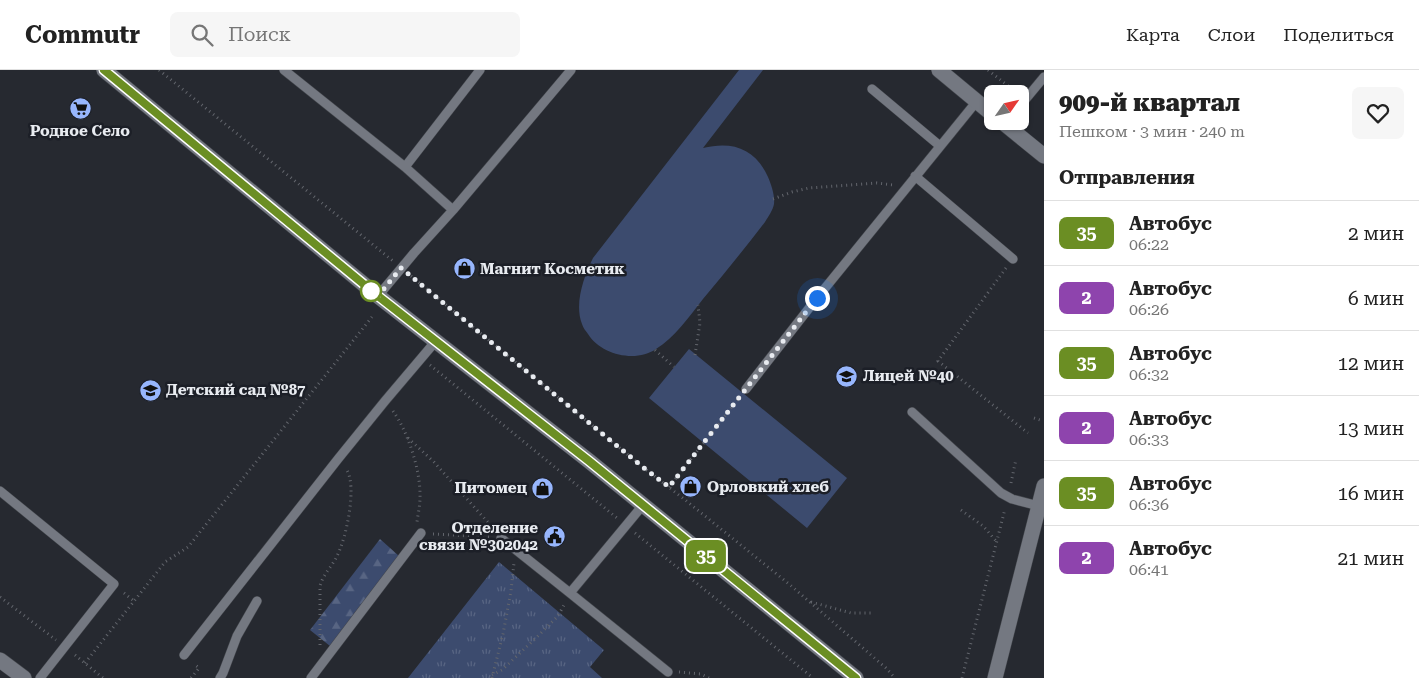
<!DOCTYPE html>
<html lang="ru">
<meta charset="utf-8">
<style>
:root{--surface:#fff;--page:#f6f6f6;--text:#222;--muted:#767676;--line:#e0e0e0}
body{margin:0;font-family:"Roboto Serif",serif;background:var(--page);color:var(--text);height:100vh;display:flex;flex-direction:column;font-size:19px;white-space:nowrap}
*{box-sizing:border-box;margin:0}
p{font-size:16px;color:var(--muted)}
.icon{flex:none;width:28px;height:28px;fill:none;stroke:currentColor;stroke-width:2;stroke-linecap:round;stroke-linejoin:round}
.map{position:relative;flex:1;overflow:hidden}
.side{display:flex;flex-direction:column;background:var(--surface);width:375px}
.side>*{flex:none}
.badge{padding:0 10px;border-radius:8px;font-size:18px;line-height:32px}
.needle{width:32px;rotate:56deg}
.fabs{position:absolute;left:984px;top:15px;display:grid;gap:10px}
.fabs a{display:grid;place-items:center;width:45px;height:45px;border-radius:8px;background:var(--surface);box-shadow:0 1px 4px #0004;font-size:25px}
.you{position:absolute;width:25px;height:25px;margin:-12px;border:4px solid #fff;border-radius:50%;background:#1a73e8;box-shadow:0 0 0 8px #1a73e833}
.map>.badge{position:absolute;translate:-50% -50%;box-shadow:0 0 0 2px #fff}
h2{padding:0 15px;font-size:19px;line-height:45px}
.round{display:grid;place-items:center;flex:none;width:52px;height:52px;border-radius:8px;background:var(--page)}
.headline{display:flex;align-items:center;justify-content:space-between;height:85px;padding:0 15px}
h1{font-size:24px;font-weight:800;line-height:38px}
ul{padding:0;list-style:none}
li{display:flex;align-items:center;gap:15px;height:65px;padding:0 15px;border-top:1px solid var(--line)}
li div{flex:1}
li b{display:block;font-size:19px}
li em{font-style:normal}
li .badge{min-width:55px;font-weight:700;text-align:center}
header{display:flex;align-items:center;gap:30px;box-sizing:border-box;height:70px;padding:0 25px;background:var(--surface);border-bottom:1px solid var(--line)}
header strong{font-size:24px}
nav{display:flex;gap:28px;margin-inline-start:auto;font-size:18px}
.search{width:350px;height:45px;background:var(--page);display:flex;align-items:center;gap:12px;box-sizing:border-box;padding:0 18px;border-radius:8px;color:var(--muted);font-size:19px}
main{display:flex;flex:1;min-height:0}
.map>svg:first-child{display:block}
.grass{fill:url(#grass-tufts)}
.forest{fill:url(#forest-firs)}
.garden{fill:#3c4b6e}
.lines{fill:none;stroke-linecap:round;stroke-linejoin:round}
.service-casing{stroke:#43464c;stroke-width:10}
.minor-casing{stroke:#43464c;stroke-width:16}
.tertiary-casing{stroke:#43464c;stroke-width:16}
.path{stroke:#63666d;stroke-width:3;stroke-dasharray:1 4;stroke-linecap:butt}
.service{stroke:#747881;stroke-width:9}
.minor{stroke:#747881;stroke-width:15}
.tertiary{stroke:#747881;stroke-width:15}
.line-casing{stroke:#fff;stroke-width:11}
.line{stroke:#6b8e23;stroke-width:8}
.walk{stroke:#e8ebf0;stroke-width:5;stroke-dasharray:0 9}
.stop-dot{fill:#fff;stroke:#6b8e23;stroke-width:2.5}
.labels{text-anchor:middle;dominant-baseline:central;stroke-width:5;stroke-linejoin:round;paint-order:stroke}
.poi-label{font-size:15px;font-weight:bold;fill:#e8ebf0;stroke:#1c1f27;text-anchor:start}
</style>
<header>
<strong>Commutr</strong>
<div class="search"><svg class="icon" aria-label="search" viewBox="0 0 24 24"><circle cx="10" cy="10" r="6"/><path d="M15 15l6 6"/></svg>Поиск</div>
<nav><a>Карта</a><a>Слои</a><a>Поделиться</a></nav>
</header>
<main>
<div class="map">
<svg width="1044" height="608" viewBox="0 0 1044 608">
<defs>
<pattern id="grass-tufts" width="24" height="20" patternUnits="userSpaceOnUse" patternTransform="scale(1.25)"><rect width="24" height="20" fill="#3c4b6e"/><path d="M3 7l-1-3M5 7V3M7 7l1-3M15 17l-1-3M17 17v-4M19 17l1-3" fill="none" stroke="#586583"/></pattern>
<pattern id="forest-firs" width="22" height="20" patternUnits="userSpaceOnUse" patternTransform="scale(1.25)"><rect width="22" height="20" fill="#3c4b6e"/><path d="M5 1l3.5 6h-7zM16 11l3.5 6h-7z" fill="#586583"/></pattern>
</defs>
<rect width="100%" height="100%" fill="#262930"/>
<path class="grass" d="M499 492 604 580 590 597 602 608H408Z"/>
<path class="forest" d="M380 469 399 486 330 576 310 560Z"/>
<path class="garden" d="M739 0H763L703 78C732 71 755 78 768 107 771 114 775 125 774 134 773 140 768 147 765 152 745 178 724 204 703 229 689 247 675 267 656 279 636 293 601 285 588 264 586 261 583 258 582 254 574 234 584 206 593 188Z
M689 279 847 408 807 458 649 328Z"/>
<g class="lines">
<defs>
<path id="service" d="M284 0 405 97 453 140
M872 19 940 76
M1020 36 1044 7
M405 97 480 0
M915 106 1013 189
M378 226 414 183 453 140 571 0
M746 319 817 228 977 31
M912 342 1001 423 1012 429 1039 436
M0 421 114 514 40 608
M643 435 570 523 668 602
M501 468 570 523
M184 585 338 389 385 331 435 272
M220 608 223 603 237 566 257 531
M311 608 421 463"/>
<path id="minor" d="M0 590 24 608
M995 608 1044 416"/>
<path id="tertiary" d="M104 0 378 226 589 391 856 608
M939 0 992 44
M1001 51 1044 86"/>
</defs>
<use href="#service" class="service-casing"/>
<use href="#minor" class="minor-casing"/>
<use href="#tertiary" class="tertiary-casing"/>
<path class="path" d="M159 0 393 191
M988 0 1017 23
M773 129 792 122 809 118 877 113 893 115
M1006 198 938 291 1028 363
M411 206 644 398 684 429 789 514 886 598 895 608
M655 280 674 297
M695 285 700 253 698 235
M430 295 617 448
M393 341C408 362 421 401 420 428 420 436 418 444 417 452
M1034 348 1043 351
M408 368 434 392 493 458
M1011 413 1016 389
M669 417 739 328
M961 440 983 456 997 472
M635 463 813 608
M433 464 489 467
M124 523 134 531
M0 527 56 570
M811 532 851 543H874
M320 575V516C323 504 332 497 337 486 346 469 358 415 346 399
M75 585 103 608
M85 593 165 492 188 477 372 247
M679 602 701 604 709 608
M492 605 502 600 539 565 558 546 564 535
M191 608 199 598 194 594
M492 608 503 564 511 521 514 493
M962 608 1005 439"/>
<use href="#service" class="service"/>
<use href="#minor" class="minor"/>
<use href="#tertiary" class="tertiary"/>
</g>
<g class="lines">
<defs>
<path id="line" d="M104 0 378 226 589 391 856 608"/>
</defs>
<use href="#line" class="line-casing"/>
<use href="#line" class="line"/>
<path class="walk" d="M371 221 378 226 401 198 644 398 669 417 817 228"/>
</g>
<defs>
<symbol id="supermarket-disc" viewBox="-11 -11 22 22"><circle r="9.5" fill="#97b6fd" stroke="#1c1f27"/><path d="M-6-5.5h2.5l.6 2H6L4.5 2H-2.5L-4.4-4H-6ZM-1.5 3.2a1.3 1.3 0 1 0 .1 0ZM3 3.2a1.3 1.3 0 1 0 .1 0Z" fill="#111"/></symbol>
<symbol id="shop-disc" viewBox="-11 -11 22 22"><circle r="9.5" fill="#97b6fd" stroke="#1c1f27"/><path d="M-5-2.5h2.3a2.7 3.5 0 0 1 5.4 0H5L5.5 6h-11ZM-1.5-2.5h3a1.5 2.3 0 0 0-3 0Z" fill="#111"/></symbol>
<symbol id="school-disc" viewBox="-11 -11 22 22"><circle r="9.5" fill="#97b6fd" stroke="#1c1f27"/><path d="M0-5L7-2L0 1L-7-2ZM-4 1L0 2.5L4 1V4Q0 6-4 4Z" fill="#111"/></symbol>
<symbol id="civic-disc" viewBox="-11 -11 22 22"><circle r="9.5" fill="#97b6fd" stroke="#1c1f27"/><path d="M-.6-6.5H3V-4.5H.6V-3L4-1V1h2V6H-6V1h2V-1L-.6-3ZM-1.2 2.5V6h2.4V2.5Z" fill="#111"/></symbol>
</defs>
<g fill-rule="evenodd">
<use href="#supermarket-disc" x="68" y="26" width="25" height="25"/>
<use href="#shop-disc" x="452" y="186" width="25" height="25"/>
<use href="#school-disc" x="834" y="294" width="25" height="25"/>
<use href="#school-disc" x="138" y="308" width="25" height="25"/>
<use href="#shop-disc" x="678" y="404" width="25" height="25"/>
<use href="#shop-disc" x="530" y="406" width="25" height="25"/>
<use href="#civic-disc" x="542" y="454" width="25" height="25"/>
</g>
<circle class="stop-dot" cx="371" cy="221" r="10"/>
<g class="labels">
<g class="poi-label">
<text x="80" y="61" text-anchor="middle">Родное Село</text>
<text x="480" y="199">Магнит Косметик</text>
<text x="863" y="306">Лицей №40</text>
<text x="166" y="320">Детский сад №87</text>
<text x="707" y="417">Орловкий хлеб</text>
<text x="527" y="418" text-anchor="end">Питомец</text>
<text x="538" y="458" text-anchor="end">Отделение<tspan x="538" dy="17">связи №302042</tspan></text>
</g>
</g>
</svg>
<div class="fabs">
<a><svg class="needle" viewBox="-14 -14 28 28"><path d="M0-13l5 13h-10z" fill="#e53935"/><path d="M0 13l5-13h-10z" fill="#767676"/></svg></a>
</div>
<div class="you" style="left:817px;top:228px"></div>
<b class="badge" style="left:706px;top:486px;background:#6b8e23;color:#fff">35</b>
</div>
<section class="side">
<div class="headline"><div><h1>909-й квартал</h1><p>Пешком · 3 мин · 240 m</p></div><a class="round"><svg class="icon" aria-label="heart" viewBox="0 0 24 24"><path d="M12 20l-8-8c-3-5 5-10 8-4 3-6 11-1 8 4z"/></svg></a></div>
<h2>Отправления</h2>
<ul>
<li><span class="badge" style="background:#6b8e23;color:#fff">35</span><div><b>Автобус</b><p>06:22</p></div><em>2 мин</em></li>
<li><span class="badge" style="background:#8e44ad;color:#fff">2</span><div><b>Автобус</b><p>06:26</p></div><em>6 мин</em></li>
<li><span class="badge" style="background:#6b8e23;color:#fff">35</span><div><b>Автобус</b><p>06:32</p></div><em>12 мин</em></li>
<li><span class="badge" style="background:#8e44ad;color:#fff">2</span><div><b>Автобус</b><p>06:33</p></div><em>13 мин</em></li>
<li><span class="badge" style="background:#6b8e23;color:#fff">35</span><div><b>Автобус</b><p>06:36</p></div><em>16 мин</em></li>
<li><span class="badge" style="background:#8e44ad;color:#fff">2</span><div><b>Автобус</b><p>06:41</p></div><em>21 мин</em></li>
</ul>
</section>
</main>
